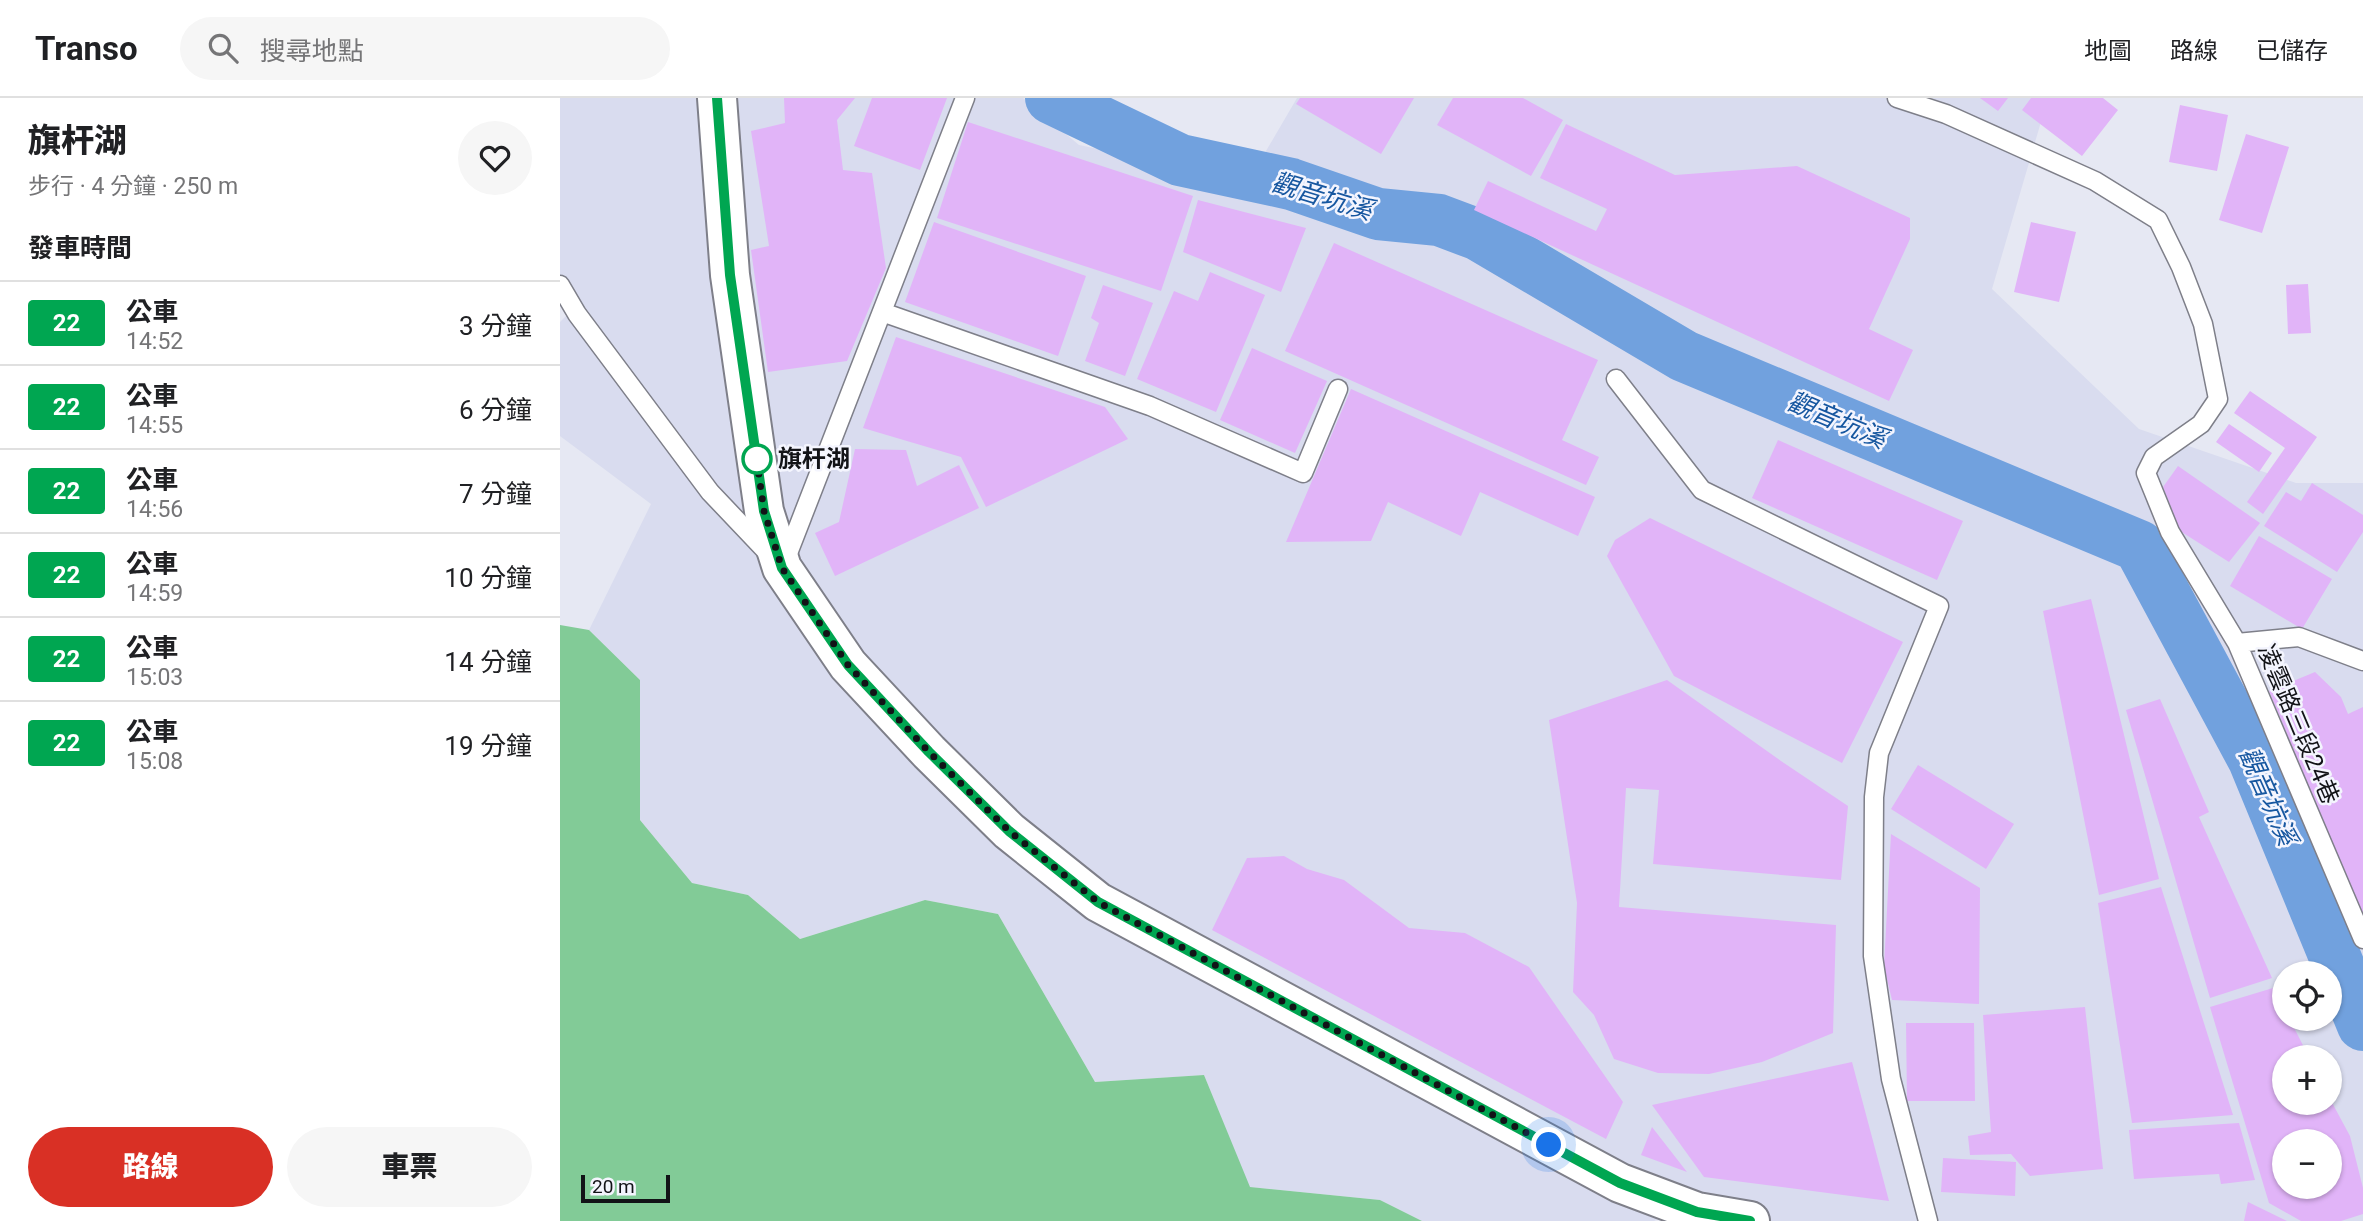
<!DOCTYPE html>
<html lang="zh-TW">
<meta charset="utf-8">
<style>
:root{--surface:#fff;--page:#f6f6f6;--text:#202124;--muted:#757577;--line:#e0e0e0;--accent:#d93025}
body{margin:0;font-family:Roboto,"Noto Sans TC",sans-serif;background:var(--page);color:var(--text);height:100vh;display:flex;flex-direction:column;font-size:26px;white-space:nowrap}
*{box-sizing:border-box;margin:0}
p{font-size:23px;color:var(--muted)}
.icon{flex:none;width:38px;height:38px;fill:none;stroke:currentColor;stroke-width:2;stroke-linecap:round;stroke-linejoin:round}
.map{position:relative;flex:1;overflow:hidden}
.details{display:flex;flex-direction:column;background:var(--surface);width:560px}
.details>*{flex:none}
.badge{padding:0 14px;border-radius:5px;font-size:24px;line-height:46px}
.controls{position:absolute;left:1712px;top:863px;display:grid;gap:14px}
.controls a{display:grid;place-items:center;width:70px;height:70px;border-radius:50%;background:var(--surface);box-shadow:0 2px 5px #0004;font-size:35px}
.scale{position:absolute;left:21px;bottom:18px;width:89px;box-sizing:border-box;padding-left:7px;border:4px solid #121317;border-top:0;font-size:19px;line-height:24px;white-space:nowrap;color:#121317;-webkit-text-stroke:5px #f4f5fe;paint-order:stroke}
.you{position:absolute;width:35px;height:35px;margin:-18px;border:5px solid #fff;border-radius:50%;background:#1a73e8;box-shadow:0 0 0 10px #1a73e833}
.map>.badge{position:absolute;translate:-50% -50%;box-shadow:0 0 0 4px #fff}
h2{padding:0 28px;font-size:26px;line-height:63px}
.round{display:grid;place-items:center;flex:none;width:74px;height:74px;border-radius:37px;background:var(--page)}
.overview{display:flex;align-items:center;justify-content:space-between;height:119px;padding:0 28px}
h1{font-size:33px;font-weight:800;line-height:52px}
.action{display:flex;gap:14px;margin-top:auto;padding:14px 28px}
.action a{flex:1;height:80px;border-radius:42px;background:var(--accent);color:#fff;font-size:28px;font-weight:800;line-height:80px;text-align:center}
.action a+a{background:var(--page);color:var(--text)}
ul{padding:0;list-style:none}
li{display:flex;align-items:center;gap:21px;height:84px;padding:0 28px;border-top:2px solid var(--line)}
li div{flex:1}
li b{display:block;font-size:26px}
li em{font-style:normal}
li .badge{min-width:77px;font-weight:700;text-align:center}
header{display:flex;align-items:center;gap:42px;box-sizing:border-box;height:98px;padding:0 35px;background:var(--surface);border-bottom:2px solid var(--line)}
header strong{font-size:33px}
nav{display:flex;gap:38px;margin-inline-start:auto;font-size:24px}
.search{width:490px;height:63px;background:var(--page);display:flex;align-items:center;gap:18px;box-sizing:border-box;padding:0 24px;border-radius:38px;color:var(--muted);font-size:26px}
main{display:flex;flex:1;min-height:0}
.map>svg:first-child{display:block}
.built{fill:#d9dcef;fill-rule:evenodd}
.forest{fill:#82cb97}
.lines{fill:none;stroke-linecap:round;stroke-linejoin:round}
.river{stroke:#71a1de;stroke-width:52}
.building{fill:#e1b4f8;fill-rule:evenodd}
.service-casing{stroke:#7e7f89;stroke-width:21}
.tertiary-casing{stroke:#7e7f89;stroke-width:42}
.service{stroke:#fff;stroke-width:18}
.tertiary{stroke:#fff;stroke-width:38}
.line-casing{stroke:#fff;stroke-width:16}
.line{stroke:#00a651;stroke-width:10}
.walk{stroke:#121317;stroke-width:7;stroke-dasharray:0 12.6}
.stop-dot{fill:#fff;stroke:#00a651;stroke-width:3.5}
.labels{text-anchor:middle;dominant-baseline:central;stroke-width:5;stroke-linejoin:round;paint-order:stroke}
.stop-label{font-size:24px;font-weight:bold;fill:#121317;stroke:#f4f5fe;text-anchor:start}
.street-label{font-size:24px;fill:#121317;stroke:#f4f5fe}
.water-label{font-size:26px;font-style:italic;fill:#1757a0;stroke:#f4f5fe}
</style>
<header>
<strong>Transo</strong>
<div class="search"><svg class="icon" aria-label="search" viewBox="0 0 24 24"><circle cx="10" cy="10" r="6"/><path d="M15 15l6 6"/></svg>搜尋地點</div>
<nav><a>地圖</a><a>路線</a><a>已儲存</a></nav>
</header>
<main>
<section class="details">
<div class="overview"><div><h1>旗杆湖</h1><p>步行 · 4 分鐘 · 250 m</p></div><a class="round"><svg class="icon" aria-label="heart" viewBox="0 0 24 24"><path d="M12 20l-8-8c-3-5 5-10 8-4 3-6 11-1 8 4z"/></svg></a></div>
<h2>發車時間</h2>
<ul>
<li><span class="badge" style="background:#00a651;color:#fff">22</span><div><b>公車</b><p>14:52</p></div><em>3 分鐘</em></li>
<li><span class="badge" style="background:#00a651;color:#fff">22</span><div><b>公車</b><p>14:55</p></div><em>6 分鐘</em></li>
<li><span class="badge" style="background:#00a651;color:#fff">22</span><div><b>公車</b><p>14:56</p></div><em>7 分鐘</em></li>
<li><span class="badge" style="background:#00a651;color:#fff">22</span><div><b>公車</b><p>14:59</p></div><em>10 分鐘</em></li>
<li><span class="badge" style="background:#00a651;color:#fff">22</span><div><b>公車</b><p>15:03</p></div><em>14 分鐘</em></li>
<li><span class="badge" style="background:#00a651;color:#fff">22</span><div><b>公車</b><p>15:08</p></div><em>19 分鐘</em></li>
</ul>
<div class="action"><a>路線</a><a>車票</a></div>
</section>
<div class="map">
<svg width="1803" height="1123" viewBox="0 0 1803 1123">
<rect width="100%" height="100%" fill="#e6e8f3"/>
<path class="built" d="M0 0H463L519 47 689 82 737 0H1488L1432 191 1579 331 1736 385H1803V1123H1210L1125 1107 1094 1123H862L820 1102 689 1089 644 977 535 984 438 816 365 802 240 841 188 797 132 785 80 722V582L29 532 91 406 0 338V224L11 213 0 201ZM1724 875H1769V920H1724ZM1724 959H1769V1004H1724ZM1724 1043H1769V1088H1724Z"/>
<path class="forest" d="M0 527 29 532 80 582V722L132 785 188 797 240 841 365 802 438 816 535 984 644 977 690 1089 820 1102 862 1123H0Z"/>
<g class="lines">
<path class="river" d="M491 0 620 62 731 86 818 116 879 122 919 137 1124 258 1579 448 1694 662 1803 927"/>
</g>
<path class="building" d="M224 0H295L277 22 283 72 312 75 326 170 287 263 208 274 191 152 209 148 191 33 225 25Z
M312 0H387L360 72 294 48Z
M740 0H854L821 56 736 6Z
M893 0H963L1003 22 971 78 877 27Z
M1420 0H1448L1438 13Z
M1471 0H1543L1558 12 1522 58 1462 12Z
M1620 7 1668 17 1657 73 1609 64Z
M408 24 633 98 601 193 377 120Z
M1006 26 1115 77 1237 68 1350 120V141L1309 231 1353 252 1329 303 914 112 928 83 1036 133 1047 111 980 80Z
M1686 36 1729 49 1702 135 1659 122Z
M638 102 746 130 721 194 623 154Z
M374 124 526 178 498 258 345 204Z
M1471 124 1516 134 1499 204 1454 194Z
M774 145 1038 262 1002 342 1039 359 1026 387 725 253Z
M650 174 705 197 656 314 577 281 614 193 638 203Z
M1748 186 1751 235 1728 236 1726 187Z
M543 187 593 205 565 278 525 263 539 225 531 220Z
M336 239 545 309 568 341 426 409 401 359 303 330Z
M692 250 767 283 735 355 660 322Z
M791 291 1035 399 1018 438 920 394 901 438 828 404 811 443 726 444Z
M1690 293 1757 339 1703 416 1687 404 1725 350 1674 315Z
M1669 326 1712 355 1699 374 1656 344Z
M1218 342 1403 423 1377 482 1192 400Z
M295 351 346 352 357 388 399 367 419 410 275 478 255 435 279 424Z
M1618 368 1700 425 1669 464 1620 433 1603 389Z
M1752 385 1803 417V434L1777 474 1704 428 1726 394 1741 403Z
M1090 420 1343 544 1282 665 1114 578 1047 458 1055 442Z
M1699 438 1772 481 1742 531 1670 488Z
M1531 501 1599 781 1539 797 1483 513Z
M1755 574 1781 599 1788 616 1803 609V819L1709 593Z
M1107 582 1221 663 1288 708 1281 782 1093 766 1099 692 1066 690 1059 809 1276 827 1273 935 1202 964 1149 976 1098 975 1054 961 1034 917 1013 894 1017 805 989 622Z
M1600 601 1649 714 1639 719 1712 880 1650 900 1566 612Z
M1358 667 1454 726 1426 771 1331 711Z
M1331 736 1420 790 1419 906 1332 902 1324 869Z
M724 758 747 771 784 782 849 830 905 835 969 869 1063 1004 1046 1041 652 832 687 760Z
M1601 789 1673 1017 1572 1025 1538 805Z
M1713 890 1724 911V920H1729L1749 959H1724V1004H1769V999L1790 1038 1803 1090V1116L1781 1123H1741L1709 1105 1650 909ZM1724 1043H1769V1088H1724Z
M1525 909 1543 1071 1470 1078 1451 1056 1410 1057 1408 1038 1431 1034 1423 917Z
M1346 925H1414L1415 1003H1347Z
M1292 964 1329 1103 1144 1079 1092 1007Z
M1679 1025 1695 1082 1661 1086 1659 1076 1574 1081 1569 1032Z
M1092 1029 1127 1074 1081 1057Z
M1383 1060 1456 1064 1455 1098 1381 1094Z
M1688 1104 1727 1123H1684Z"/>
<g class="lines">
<defs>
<path id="service" d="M1337 0 1386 16 1535 83 1598 122 1621 169 1643 226 1658 301 1641 326 1594 359 1586 375 1610 434 1677 545 1803 841
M0 187 17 216 150 394 208 455
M322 214 590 308 743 375 778 291
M1056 281 1142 392 1379 508 1319 655 1314 699 1313 858 1331 981 1368 1123
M225 463 405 0
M1677 545 1739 539 1803 563"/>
<path id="tertiary" d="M157 0 170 177 204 413 222 470 288 567 369 654 449 733 538 804 1060 1085 1137 1114 1190 1123"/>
</defs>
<use href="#service" class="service-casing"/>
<use href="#tertiary" class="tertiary-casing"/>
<use href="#service" class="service"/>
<use href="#tertiary" class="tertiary"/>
</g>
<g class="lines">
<defs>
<path id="line" d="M157 0 170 177 204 413 222 470 288 567 369 654 449 733 538 804 1060 1085 1137 1114 1190 1123"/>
</defs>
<use href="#line" class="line-casing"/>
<use href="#line" class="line"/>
<path class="walk" d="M197 361 196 356 204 413 222 470 288 567 369 654 449 733 538 804 989 1047"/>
</g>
<circle class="stop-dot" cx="197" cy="361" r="14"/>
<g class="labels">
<g class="stop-label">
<text x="218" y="361">旗杆湖</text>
</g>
<g class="street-label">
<text transform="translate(1738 626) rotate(67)">凌雲路三段24巷</text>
</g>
<g class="water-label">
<text transform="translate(762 98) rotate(17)">觀音坑溪</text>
<text transform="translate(1277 322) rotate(23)">觀音坑溪</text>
<text transform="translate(1708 698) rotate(66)">觀音坑溪</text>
</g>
</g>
</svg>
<div class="controls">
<a><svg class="icon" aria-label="locate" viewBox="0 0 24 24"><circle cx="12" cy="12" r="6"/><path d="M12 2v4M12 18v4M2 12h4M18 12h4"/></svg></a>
<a>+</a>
<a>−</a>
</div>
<div class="scale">20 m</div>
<div class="you" style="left:989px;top:1047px"></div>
</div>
</main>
